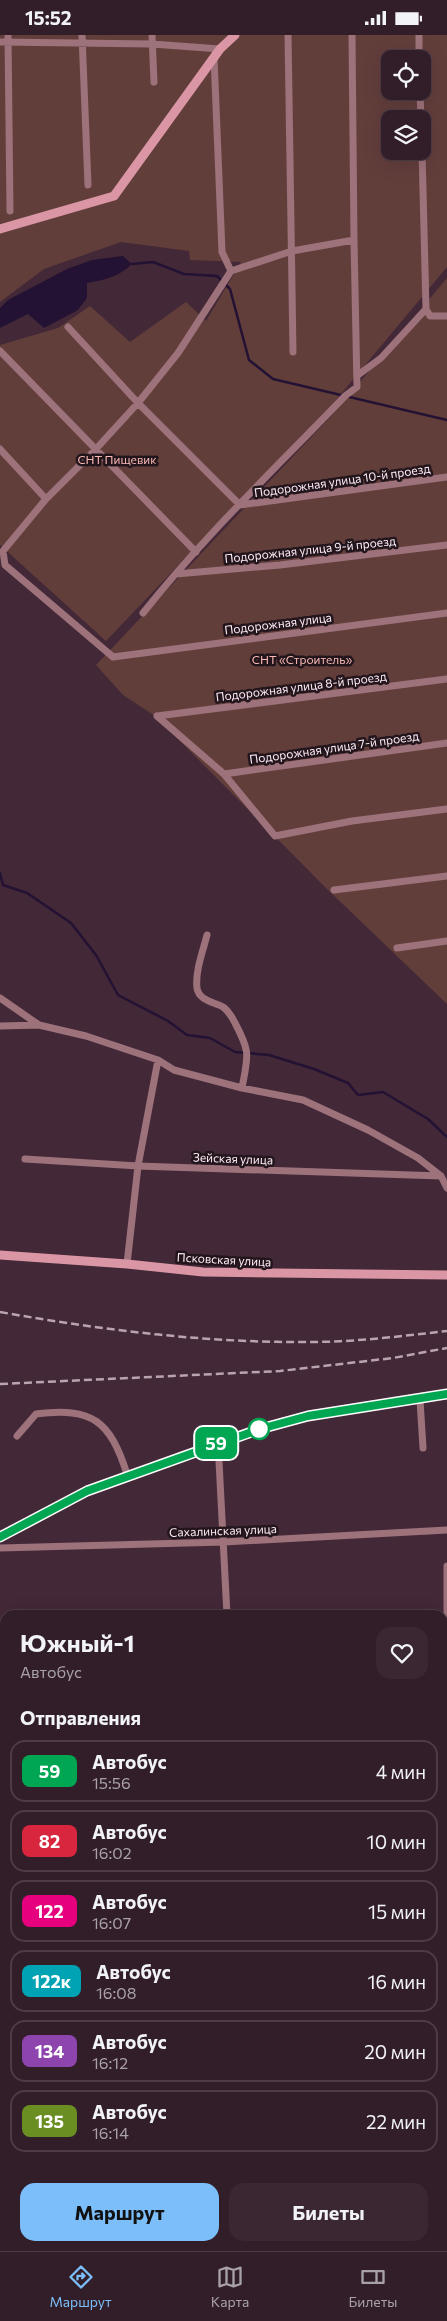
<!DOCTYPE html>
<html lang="ru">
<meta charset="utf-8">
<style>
:root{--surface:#321e29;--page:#3a2731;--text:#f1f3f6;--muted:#a8a2a8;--line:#4d3c46;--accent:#7cbef9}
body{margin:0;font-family:Commissioner,sans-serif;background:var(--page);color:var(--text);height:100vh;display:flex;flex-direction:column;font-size:19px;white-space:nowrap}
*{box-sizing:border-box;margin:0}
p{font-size:16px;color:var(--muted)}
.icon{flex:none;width:28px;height:28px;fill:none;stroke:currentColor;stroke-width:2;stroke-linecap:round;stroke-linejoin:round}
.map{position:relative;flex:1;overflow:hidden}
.sheet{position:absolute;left:0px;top:1575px;width:448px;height:641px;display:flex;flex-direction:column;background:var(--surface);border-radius:15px 15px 0 0;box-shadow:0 5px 20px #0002,0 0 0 1px var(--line)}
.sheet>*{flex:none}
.badge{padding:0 10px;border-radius:8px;font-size:18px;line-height:32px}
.tools{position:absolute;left:381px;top:15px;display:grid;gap:10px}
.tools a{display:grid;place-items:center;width:50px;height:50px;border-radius:10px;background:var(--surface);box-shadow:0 5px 20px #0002,0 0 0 1px var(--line);font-size:25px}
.map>.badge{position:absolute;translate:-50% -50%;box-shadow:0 0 0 2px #fff}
h2{padding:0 20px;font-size:19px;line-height:45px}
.round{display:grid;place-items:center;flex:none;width:52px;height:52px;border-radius:15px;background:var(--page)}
.overview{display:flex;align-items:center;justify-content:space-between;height:85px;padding:0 20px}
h1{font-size:24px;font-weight:700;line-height:38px}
.action{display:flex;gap:10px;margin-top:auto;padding:10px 20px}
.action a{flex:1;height:58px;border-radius:15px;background:var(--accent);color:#111;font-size:20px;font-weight:700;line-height:58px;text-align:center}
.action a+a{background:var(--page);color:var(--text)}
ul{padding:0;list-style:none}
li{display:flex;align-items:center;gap:15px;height:62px;margin:0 10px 8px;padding:0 10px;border:2px solid var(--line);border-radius:15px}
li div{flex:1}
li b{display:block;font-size:19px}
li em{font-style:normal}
li .badge{min-width:55px;font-weight:700;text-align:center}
.status{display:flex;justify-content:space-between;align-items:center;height:35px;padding:0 25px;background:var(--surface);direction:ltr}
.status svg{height:14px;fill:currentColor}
.menu{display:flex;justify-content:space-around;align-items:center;height:70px;border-top:1px solid var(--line);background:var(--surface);font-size:14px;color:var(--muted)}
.menu a{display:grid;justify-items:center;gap:2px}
.menu .active{color:var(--accent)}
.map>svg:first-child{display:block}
.green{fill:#623e3b;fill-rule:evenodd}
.forest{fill:#784946}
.water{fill:#231233}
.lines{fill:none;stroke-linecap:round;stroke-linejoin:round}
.stream{stroke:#231233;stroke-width:2.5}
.street{stroke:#9d727b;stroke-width:7}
.secondary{stroke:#da96a5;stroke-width:9}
.rail{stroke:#baa4b0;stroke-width:2.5;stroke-dasharray:8 4;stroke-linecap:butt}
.line-casing{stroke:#fff;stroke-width:11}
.line{stroke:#00a651;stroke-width:8}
.stop-dot{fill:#fff;stroke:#00a651;stroke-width:2.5}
.labels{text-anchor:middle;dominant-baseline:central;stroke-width:5;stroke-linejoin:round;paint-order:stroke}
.park-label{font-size:12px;fill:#f9b9b4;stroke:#22151c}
.street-label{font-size:12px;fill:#ffecf6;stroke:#22151c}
</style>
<div class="status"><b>15:52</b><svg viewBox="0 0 49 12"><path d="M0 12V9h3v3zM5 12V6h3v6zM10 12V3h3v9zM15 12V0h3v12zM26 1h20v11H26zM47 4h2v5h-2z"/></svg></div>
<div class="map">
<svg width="447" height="2216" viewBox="0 0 447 2216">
<rect width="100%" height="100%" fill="#432837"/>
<path class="green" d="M0 0H447V232L335 366 106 606 0 510V310L58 293 90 271 130 307 186 267 206 286 241 227 190 225 189 216 121 207 44 234 0 267ZM390 24H422V56H390ZM390 84H422V116H390Z
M447 243V969L326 853 155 681 123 660 96 630 333 379Z"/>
<path class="forest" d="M442 1791H447V1955L442 1949Z
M0 2137 5 2141V2211H89L95 2216H0Z"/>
<path class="water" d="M123 221 132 229C118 242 105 245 87 248V263L78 275 44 293 28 279 0 293V273L8 265 67 234 92 225Z"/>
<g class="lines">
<path class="stream" d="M132 229 153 227 184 239 217 241 230 254 249 325 273 344 447 385
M0 838 3 850 27 858 71 888 96 920 118 960 168 986 187 1000 210 1003 235 1017 269 1020 314 1034 348 1048 358 1060 383 1057 428 1084 447 1102"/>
<path class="street" d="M8 0 10 176
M82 0 88 150
M152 0 154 47
M288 0 293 317
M352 0 354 205
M419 0V24
M0 7 152 9 220 14
M214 22 222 217 231 236 178 318 138 368 95 415 46 464 3 516 5 530 113 622 447 578
M420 56 421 84
M422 116 426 274 430 281H447
M68 292 138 368 240 470 447 442
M0 316 196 517
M358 340 381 323 426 274
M0 414 46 464
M176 539 280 530 447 510
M143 578C204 501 277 432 345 361L357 352 354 205 292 216 231 236
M157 681 224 739 275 801 352 786 447 774
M157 681 447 644
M224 739 447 708
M334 855 447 841
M207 900C203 916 195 936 197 953 199 966 214 967 223 972 229 976 232 982 235 988 251 1018 248 1020 242 1053
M397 913 447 906
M0 963 39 990
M0 991 39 990 86 1001 158 1025 174 1035 242 1053 303 1065 368 1095 418 1123 441 1141 447 1153
M25 1124 138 1131 441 1141
M127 1229 138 1131 158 1025
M420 1365 423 1413
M17 1401 36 1379C93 1372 110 1386 127 1439
M218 1407 227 1580
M0 1513 224 1507 447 1495
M442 1598 447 1590V1531
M0 1623 5 1625
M0 1761 5 1763
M442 1958 447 1954
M0 2010 5 2013
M442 2071 447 2074
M292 2211 298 2216
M434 2211 439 2216"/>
<path class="secondary" d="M0 194 114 161 220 14 235 0
M0 1220 127 1229 203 1237 447 1240
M0 1502 87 1456 260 1394 308 1381 447 1359
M0 2106 5 2110
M132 2211 138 2216"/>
<path class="rail" d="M0 1277C102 1295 206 1308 310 1307 356 1307 402 1301 447 1296
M0 1349 280 1336 393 1323 447 1313"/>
</g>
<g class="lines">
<defs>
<path id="line" d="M0 1502 87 1456 260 1394 308 1381 447 1359"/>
</defs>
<use href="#line" class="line-casing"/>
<use href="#line" class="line"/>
</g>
<circle class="stop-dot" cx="259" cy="1394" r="10"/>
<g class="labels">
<g class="park-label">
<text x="117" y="424">СНТ Пищевик</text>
<text x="302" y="624">СНТ «Строитель»</text>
</g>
<g class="street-label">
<text transform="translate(342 445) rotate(-8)">Подорожная улица 10-й проезд</text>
<text transform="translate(310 514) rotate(-6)">Подорожная улица 9-й проезд</text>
<text transform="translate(278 588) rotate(-7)">Подорожная улица</text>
<text transform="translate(301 651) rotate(-7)">Подорожная улица 8-й проезд</text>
<text transform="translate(334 712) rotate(-8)">Подорожная улица 7-й проезд</text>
<text transform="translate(233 1123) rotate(2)">Зейская улица</text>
<text transform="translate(224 1224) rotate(3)">Псковская улица</text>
<text transform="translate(223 1495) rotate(-2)">Сахалинская улица</text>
</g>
</g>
</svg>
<div class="tools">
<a><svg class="icon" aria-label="locate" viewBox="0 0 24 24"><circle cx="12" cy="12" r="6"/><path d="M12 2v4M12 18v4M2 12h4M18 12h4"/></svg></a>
<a><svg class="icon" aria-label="layers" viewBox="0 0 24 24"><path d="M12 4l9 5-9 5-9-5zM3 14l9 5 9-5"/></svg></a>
</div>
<b class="badge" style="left:216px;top:1408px;background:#00a651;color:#fff">59</b>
<section class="sheet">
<div class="overview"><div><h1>Южный-1</h1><p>Автобус</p></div><a class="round"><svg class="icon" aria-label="heart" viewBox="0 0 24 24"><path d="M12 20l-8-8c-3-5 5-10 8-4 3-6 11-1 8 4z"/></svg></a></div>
<h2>Отправления</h2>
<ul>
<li><span class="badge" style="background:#00a651;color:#fff">59</span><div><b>Автобус</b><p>15:56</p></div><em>4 мин</em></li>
<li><span class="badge" style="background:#d7263d;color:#fff">82</span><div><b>Автобус</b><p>16:02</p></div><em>10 мин</em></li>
<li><span class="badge" style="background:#e6007e;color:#fff">122</span><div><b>Автобус</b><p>16:07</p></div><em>15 мин</em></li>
<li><span class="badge" style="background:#00a3b4;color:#fff">122к</span><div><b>Автобус</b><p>16:08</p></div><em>16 мин</em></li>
<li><span class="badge" style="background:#8e44ad;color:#fff">134</span><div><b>Автобус</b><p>16:12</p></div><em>20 мин</em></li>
<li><span class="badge" style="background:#6b8e23;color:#fff">135</span><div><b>Автобус</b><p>16:14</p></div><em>22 мин</em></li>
</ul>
<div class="action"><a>Маршрут</a><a>Билеты</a></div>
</section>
</div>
<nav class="menu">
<a class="active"><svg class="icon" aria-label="directions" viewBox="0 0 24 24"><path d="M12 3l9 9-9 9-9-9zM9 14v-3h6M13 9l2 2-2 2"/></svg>Маршрут</a>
<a><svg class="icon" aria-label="map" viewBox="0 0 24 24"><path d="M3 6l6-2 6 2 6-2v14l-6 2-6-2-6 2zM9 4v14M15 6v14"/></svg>Карта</a>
<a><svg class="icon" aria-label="tickets" viewBox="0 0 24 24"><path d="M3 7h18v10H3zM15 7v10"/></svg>Билеты</a>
</nav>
